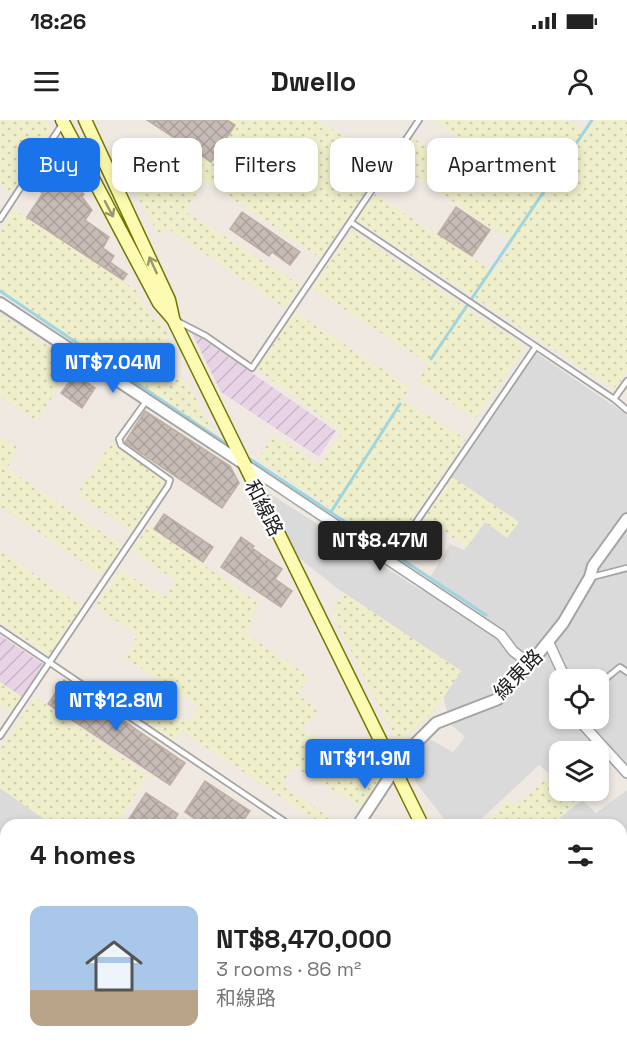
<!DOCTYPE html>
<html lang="en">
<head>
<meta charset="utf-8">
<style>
	body { margin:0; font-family:"Space Grotesk","Noto Sans TC",sans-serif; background:#f2f2f2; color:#222; height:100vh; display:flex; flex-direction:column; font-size:22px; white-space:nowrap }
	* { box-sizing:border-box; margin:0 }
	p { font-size:20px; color:#767676 }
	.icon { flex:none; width:33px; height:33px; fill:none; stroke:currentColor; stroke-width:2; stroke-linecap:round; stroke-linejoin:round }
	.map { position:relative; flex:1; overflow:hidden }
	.sheet { position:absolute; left:0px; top:699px; width:627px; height:236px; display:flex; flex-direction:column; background:#fff; border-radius:18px 18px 0 0; box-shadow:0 3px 9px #0003 }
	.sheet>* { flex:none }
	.banner { position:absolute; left:18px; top:18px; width:591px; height:54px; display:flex; gap:12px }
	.buttons { position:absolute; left:549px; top:549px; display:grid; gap:12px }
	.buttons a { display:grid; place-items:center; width:60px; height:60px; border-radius:12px; background:#fff; box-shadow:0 3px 9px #0003; font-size:30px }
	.price { position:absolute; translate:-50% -51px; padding:0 14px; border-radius:6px; background:#1a73e8; color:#fff; font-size:20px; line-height:39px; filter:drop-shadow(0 2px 3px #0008) }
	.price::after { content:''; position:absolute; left:50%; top:36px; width:18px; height:14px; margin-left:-9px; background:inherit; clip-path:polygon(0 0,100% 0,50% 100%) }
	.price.selected { background:#222; color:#fff }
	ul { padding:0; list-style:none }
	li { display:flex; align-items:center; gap:18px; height:150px; padding:0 30px }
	li span { display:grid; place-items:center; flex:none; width:168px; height:120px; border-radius:12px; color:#555 }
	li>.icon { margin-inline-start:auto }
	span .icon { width:72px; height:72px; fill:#fffc; stroke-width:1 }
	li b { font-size:26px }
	h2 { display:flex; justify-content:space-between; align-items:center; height:72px; padding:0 30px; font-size:26px }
	.pill { padding:0 21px; border-radius:12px; background:#fff; box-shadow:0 3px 9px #0003; font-size:21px; line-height:54px }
	.pill.selected { background:#1a73e8; color:#fff }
	.status { display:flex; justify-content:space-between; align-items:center; height:42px; padding:0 30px; background:#fff; direction:ltr }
	.status svg { height:16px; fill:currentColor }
	header { display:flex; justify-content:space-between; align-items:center; height:78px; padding:0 30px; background:#fff; font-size:27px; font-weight:700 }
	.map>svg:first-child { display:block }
	.residential { fill:#dbdada; fill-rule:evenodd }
	.industrial { fill:url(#industrial-furrows) }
	.education { fill:#fffcda }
	.farmland { fill:url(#farmland-dots) }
	.pitch { fill:#7ae3b3 }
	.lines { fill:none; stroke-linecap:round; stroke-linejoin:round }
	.stream { stroke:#9fd5df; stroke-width:3 }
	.building { fill:url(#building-cross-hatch); stroke:#c1aea3; stroke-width:1.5 }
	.service-casing { stroke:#a4a4a4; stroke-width:8 }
	.minor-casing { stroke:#a4a4a4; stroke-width:12 }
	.tertiary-casing { stroke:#a4a4a4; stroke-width:14 }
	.secondary-casing { stroke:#737700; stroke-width:15 }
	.service { stroke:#fff; stroke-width:4.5 }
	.minor { stroke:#fff; stroke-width:9 }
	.tertiary { stroke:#fff; stroke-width:10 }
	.secondary { stroke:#fdfbb1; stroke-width:12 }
	.oneway { stroke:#98976e }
	.labels { text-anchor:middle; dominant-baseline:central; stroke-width:4.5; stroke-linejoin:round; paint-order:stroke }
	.street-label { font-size:20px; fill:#1d1d1d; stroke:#fff }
</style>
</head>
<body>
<div class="status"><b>18:26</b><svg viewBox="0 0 49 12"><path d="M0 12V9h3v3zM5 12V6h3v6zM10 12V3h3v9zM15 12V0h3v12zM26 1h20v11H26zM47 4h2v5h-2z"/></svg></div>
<header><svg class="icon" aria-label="menu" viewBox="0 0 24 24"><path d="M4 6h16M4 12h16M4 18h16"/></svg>Dwello<svg class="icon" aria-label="person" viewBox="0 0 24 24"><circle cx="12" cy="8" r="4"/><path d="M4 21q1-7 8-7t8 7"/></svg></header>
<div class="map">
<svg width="627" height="934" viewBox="0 0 627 934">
	<defs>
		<pattern id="industrial-furrows" width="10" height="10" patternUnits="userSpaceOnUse" patternTransform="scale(1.5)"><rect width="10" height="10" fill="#e8d3e6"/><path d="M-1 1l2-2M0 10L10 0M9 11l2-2" fill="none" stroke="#c7b5c5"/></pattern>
		<pattern id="farmland-dots" width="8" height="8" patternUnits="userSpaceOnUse" patternTransform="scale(1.5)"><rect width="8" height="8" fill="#efefcb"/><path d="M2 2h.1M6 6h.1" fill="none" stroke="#ccccae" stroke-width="1.8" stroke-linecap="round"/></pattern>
		<pattern id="building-cross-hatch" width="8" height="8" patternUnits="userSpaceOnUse" patternTransform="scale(1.5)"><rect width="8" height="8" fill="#c7bbb5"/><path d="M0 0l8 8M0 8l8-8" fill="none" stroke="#aaa09b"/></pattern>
	</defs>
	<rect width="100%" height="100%" fill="#efe9e2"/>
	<path class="residential" d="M532,230L627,295V647L603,620L591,631L560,632L559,662L539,645L475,705H449L417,664L406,637L426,617L453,632L465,617L450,604L443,575L461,551L338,469L298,437L264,370L422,471L450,424L464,430L485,402H519L449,355ZM560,560H598V598H560Z
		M0,668L44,699L41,705H6V742L0,738Z
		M627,670V754L621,760V705H567L559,698L582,680L596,693Z"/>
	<path class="industrial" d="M191,211L336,311L319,337L221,272Z
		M0,515L43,544L22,577L0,562Z"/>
	<path class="education" d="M303,929H492L489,934H309Z"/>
	<path class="farmland" d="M0,0H47L51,10L11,73L0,65Z
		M149,0H318L385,43L320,138L205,60L185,91L300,165L285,188L167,108L159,115L120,44L163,73L190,27Z
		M433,0H568L586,12L595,0H627V252L617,267L609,266L357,100L375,74L494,152L513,122L394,42L413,18L456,49L471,26Z
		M14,89L136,170L153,200L161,198L170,219L158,223L150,240L189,265L213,313L0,169V111Z
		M352,111L525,227L475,299L418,261L429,244L312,168Z
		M295,192L410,267L402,280L466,319L391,430L258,339L273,315L319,345L342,312L257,249Z
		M0,194L75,244L36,301L0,276Z
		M0,316L18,328L7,348L122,426L102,455L0,386Z
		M112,322L161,356L164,367L132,411L77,374Z
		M449,355L519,402L507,418L485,402L467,427L424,398Z
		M148,406L258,483L246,514L308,556L298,575L318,590L302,609L382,660L365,689L293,646L282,665L340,705H323L182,611L172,624L114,584L127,566L188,603L199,587L124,537L138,515L95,486L120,450L165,477L175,460L132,431Z
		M0,431L82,486L49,535L0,502Z
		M343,472L461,551L433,593L398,623L332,493Z
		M0,562L22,577L11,593L0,585Z
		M35,577L147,655L117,705H41L44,699L0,668V629Z
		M551,655L559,662L560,670L570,671L582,680L559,698L567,705H484L507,680L517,685Z
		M0,826L6,830V928L59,929L56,934H0Z
		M627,891V934H548L546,929L621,928V900Z"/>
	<path class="pitch" d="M329,929H423L437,934H329Z"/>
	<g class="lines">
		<path class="stream" d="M0,171L231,327
			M431,239L592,0
			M244,335L486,495
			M331,392L400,284"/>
	</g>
	<path class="building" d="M147,0H227L235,5L211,42Z
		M62,50L78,62L75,67L84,74L82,77L92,90L85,100L109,117L103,128L114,136L110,142L127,154L123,160L27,97L43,73L28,64L33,56L36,53L51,64Z
		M456,87L490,110L472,136L438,114Z
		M242,92L300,132L290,145L272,132L269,136L230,109Z
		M75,254L95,268L82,288L61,273Z
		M145,291L230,346L239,363L222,388L125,322Z
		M164,394L213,427L203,442L154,409Z
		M241,417L254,426L252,428L282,449L275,459L292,471L281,487L221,447Z
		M64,560L185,643L170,665L48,584Z
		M205,661L250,691L240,705H204L185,692Z
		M146,673L178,694L171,705H125Z"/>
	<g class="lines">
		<g class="service-casing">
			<path id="service" d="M0,99L63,3
				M352,103L614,279L627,261
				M177,201L206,216L252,248L419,0
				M614,279L627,290
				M389,442L535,228
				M592,457L627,448
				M0,509L290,705
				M598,565L620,547L627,552
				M0,616L168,366L170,360L121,325L119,319L147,280"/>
		</g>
		<g class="minor-casing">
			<path id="minor" d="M246,345L501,515L513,531L530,544
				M548,521L566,560
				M577,598L627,653
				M621,773L627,768
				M494,934L497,928"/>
		</g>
		<g class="tertiary-casing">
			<path id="tertiary" d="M0,183L241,342
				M358,705L404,635L436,603L498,579L530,544L563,503L590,457L593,446L627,399
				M191,934L195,928"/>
		</g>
		<g class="secondary-casing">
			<path id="secondary" d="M62,0L159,183L173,199L422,705
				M85,0L169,180L173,198
				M534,928L537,934"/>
		</g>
		<use href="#service" class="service"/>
		<use href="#minor" class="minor"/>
		<use href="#tertiary" class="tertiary"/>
		<use href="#secondary" class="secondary"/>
	</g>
	<defs><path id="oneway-shaft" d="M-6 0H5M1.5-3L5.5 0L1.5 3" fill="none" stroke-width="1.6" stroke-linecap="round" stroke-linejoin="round" transform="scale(1.5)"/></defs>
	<g class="oneway">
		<use href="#oneway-shaft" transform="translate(109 89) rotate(62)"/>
		<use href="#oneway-shaft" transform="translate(153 145) rotate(-115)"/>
	</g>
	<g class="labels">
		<g class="street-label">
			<text transform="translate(264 388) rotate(63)">和線路</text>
			<text transform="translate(518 554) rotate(-46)">線東路</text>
		</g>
	</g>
</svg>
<div class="buttons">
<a><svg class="icon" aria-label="locate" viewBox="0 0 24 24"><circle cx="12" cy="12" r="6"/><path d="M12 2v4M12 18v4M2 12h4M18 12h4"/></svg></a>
<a><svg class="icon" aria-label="layers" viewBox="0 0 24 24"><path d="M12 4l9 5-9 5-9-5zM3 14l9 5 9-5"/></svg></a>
</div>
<b class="price" style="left:113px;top:274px">NT$7.04M</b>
<b class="price selected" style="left:380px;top:452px">NT$8.47M</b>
<b class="price" style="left:116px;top:612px">NT$12.8M</b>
<b class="price" style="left:365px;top:670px">NT$11.9M</b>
<div class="banner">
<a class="pill selected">Buy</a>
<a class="pill">Rent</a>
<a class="pill">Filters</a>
<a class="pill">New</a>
<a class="pill">Apartment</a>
</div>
<section class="sheet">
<h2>4 homes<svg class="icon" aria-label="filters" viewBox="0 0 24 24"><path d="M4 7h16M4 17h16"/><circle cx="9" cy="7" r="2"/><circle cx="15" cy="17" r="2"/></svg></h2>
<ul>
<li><span style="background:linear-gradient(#a9c7e8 70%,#b9a48a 0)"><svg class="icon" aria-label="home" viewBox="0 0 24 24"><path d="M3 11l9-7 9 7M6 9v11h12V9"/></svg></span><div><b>NT$8,470,000</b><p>3 rooms · 86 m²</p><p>和線路</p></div></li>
</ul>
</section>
</div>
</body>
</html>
